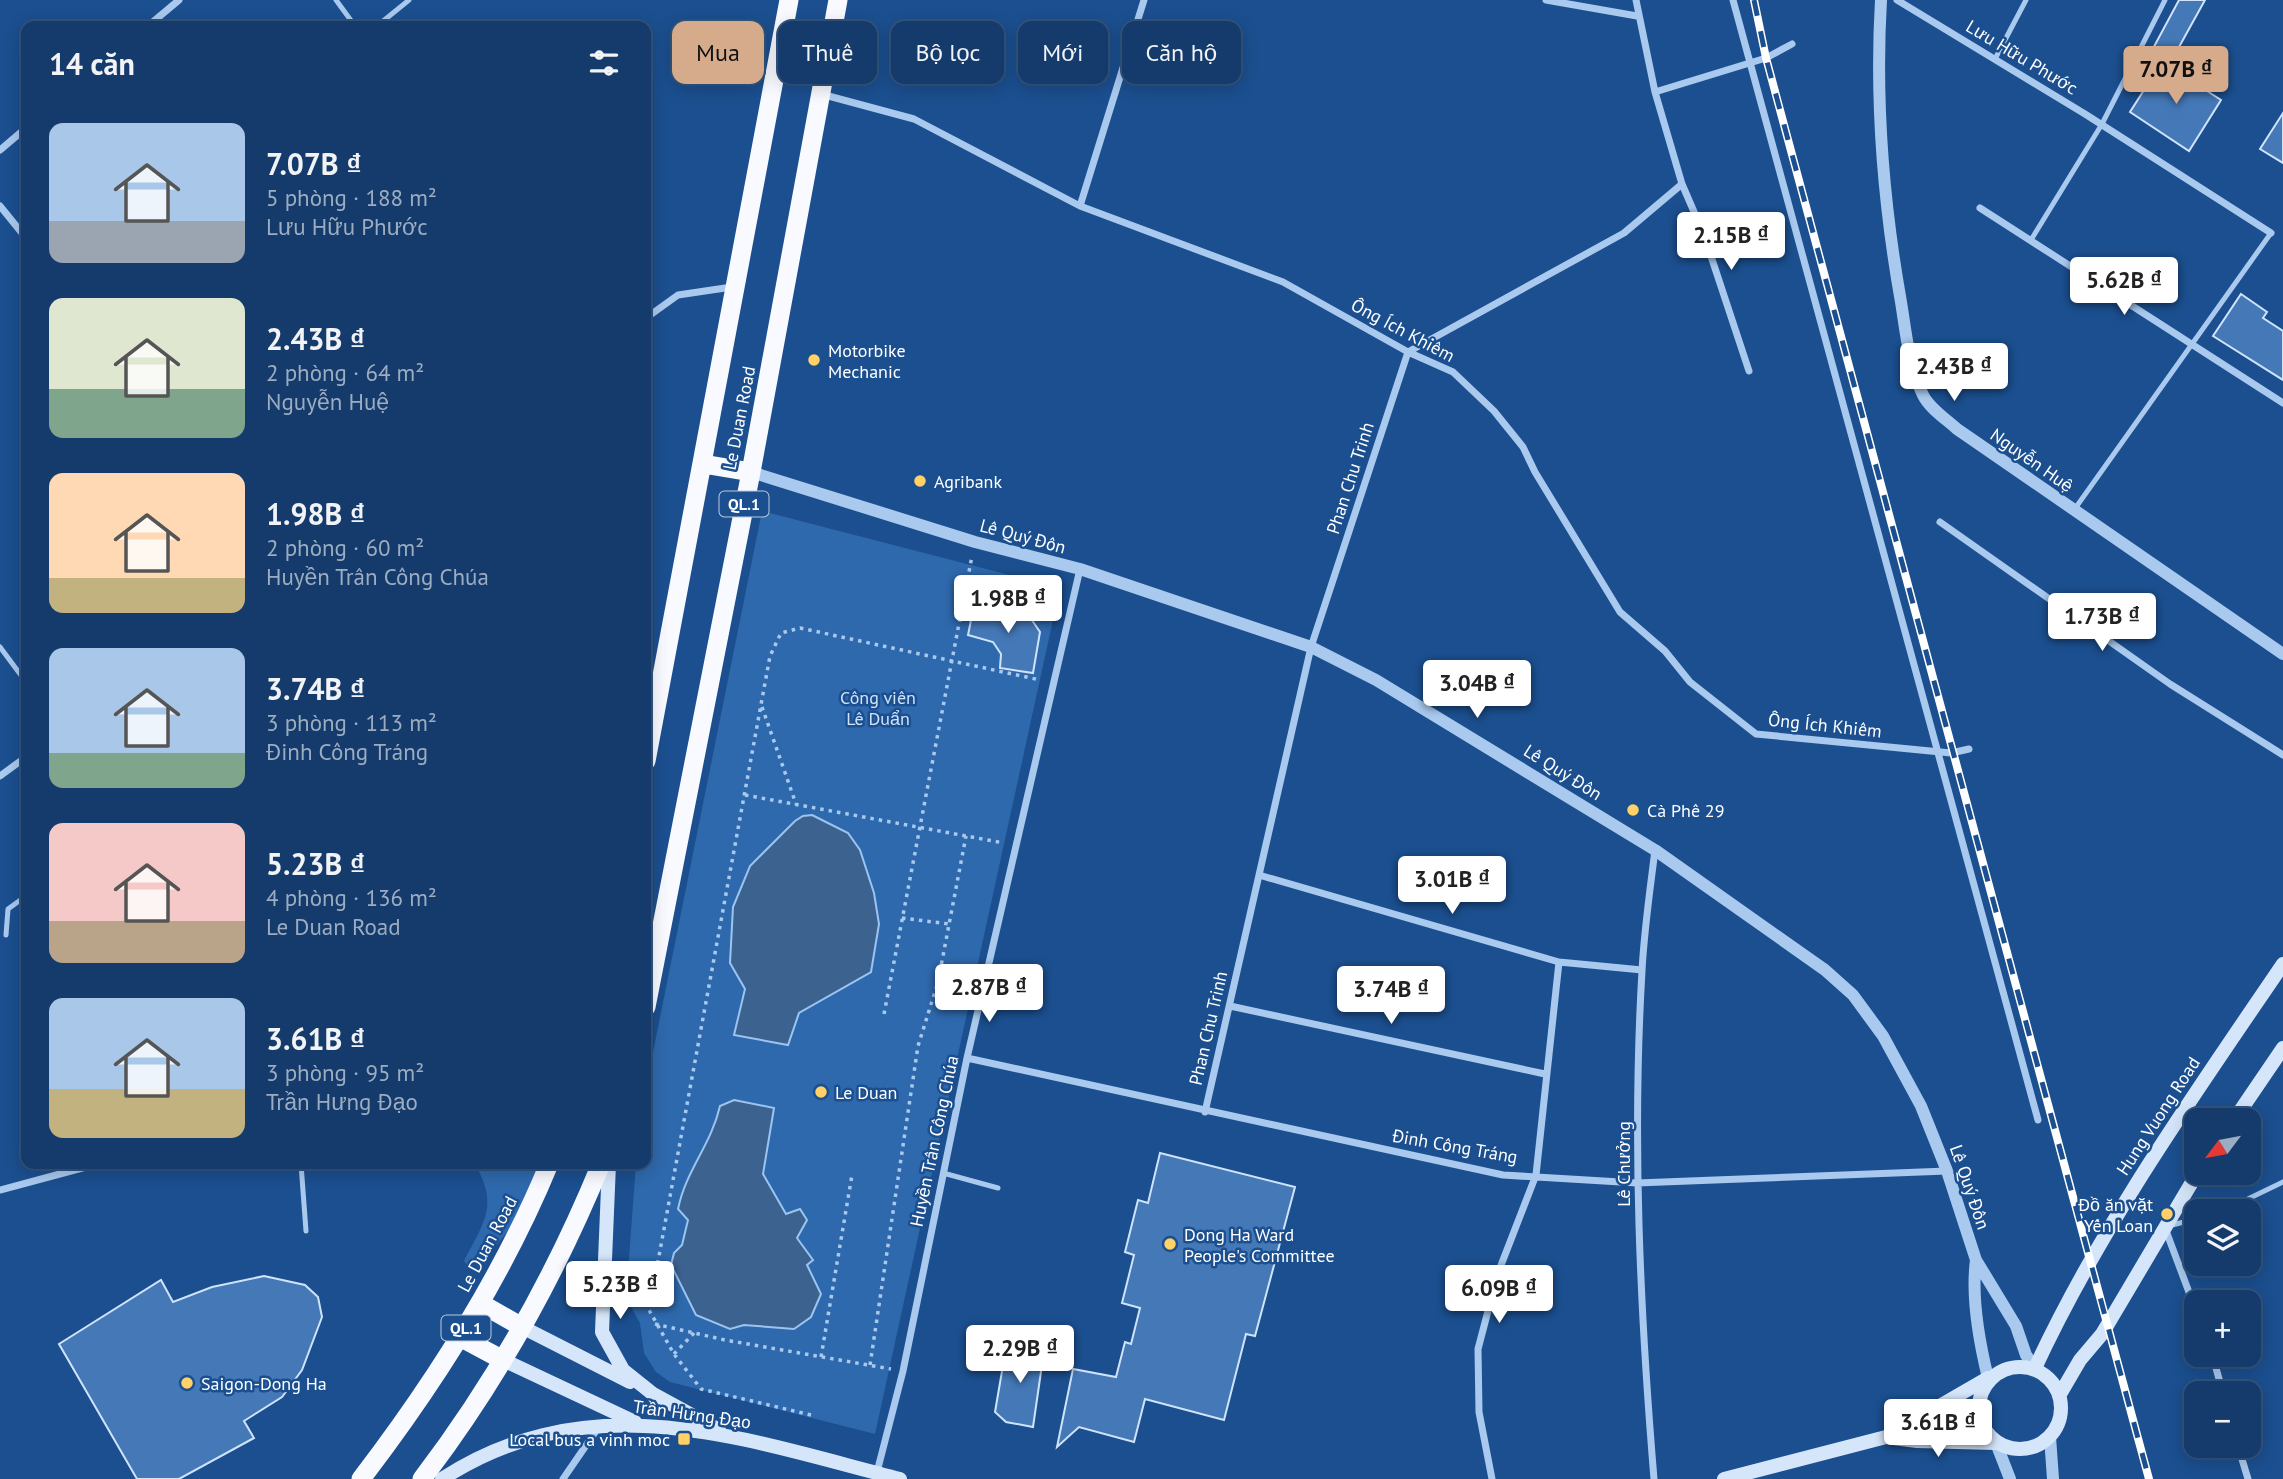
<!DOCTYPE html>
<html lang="vi">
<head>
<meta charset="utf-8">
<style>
	body { margin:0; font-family:"PT Sans",sans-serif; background:#214673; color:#f1f3f6; height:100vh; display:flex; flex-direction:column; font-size:26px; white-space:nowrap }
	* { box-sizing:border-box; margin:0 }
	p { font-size:23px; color:#9dadc1 }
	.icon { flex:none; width:38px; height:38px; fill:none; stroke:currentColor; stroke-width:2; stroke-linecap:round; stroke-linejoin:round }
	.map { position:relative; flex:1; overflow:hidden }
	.side { position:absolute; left:21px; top:21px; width:630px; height:1148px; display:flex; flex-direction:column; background:#143b6b; border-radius:14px; box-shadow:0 4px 18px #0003,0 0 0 2px #33557e }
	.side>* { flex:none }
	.guide { position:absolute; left:672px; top:21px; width:665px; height:63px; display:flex; gap:14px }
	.needle { width:46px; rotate:238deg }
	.buttons { position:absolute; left:2184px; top:1108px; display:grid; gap:14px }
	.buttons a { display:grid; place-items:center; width:77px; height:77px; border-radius:14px; background:#143b6b; box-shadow:0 4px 18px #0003,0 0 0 2px #33557e; font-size:35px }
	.price { position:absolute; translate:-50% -60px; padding:0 16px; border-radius:7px; background:#fff; color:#222; font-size:23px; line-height:46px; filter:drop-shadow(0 2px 4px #0008) }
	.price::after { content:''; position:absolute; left:50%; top:42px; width:21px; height:16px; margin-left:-10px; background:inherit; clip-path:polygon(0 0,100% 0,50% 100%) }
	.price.current { background:#d6ab8b; color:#111 }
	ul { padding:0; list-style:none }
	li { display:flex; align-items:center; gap:21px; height:175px; padding:0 28px }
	li span { display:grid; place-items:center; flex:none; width:196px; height:140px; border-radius:14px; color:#555 }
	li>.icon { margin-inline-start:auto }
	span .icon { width:84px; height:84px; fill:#fffc; stroke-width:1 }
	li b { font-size:30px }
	h2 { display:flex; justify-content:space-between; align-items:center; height:84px; padding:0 28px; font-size:30px }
	.pill { padding:0 24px; border-radius:14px; background:#143b6b; box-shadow:0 4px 18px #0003,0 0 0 2px #33557e; font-size:24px; line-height:63px }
	.pill.current { background:#d6ab8b; color:#111 }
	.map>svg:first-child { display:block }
	.green { fill:#2e69ad }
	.water { fill:#3c6290; stroke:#9cc4f0; stroke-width:2 }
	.building { fill:#4478b7; stroke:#cfe3fa; stroke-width:2 }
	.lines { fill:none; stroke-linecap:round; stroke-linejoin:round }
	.path { stroke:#a9c9ee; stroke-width:3.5; stroke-dasharray:3.5 5; stroke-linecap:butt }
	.service { stroke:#a9c9ee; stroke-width:5 }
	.minor { stroke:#a9c9ee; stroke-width:7 }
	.tertiary { stroke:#a9c9ee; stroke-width:12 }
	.secondary { stroke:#d6e6fa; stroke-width:14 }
	.trunk { stroke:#f8faff; stroke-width:19 }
	.rail-casing { stroke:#fff; stroke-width:8 }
	.rail { stroke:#1b4f8f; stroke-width:5; stroke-dasharray:16; stroke-linecap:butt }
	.poi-dot { fill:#ffd166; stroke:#1b4f8f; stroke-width:2.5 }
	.labels { text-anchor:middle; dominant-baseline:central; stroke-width:5; stroke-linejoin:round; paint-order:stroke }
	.shield { fill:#1b4f8f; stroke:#bbcadd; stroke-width:2 }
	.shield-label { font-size:16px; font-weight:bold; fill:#fff }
	.street-label { font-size:18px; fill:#fff; stroke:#1b4f8f }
	.poi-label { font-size:18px; fill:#fff; stroke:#1b4f8f; text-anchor:start }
	.park-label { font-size:18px; fill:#cfe3fa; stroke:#1b4f8f }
</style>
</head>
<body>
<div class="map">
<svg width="2283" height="1479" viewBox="0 0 2283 1479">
	<rect width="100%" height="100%" fill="#1b4f8f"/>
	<path class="green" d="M762,511L1060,588L875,1434L670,1382L656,1372L644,1353L640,1323L626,1298L636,1164H646V1087Z
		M475,1164H547C525,1203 508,1244 469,1268L464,1261C484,1222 499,1206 475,1164Z"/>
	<path class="water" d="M812,815L848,833L860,850L874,893L879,924L871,972L799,1013L788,1045L734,1035L745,989L730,963L733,907L750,866L795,821L803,816Z
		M734,1100L774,1108L763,1174L786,1214L800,1209L807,1220L797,1238L813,1260L807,1265L821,1294L811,1317L794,1329L744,1325L730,1329L696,1315L671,1265L674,1253L682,1245L688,1220L678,1209C686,1170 711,1145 720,1106Z"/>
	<path class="building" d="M2179,0H2205L2169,65L2150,54Z
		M2162,62L2221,100L2189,151L2130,112Z
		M2283,113V163L2260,149Z
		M2241,294L2267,312L2263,318L2283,331V380L2213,336Z
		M974,605L1025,610L1040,632L1033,673L1000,668L1001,654L993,642L968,635Z
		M1160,1153L1295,1187L1255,1336L1246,1334L1224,1420L1145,1399L1134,1442L1079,1427L1057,1447L1073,1369L1116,1377L1125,1342L1131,1344L1140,1308L1122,1303L1134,1255L1125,1252L1138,1200L1148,1203Z
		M264,1276L305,1285L318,1297L322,1317L302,1370L282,1397L244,1421L254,1438L179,1479H137L59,1344L161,1280L173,1302L212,1287Z
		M1007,1342L1044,1351L1033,1427L1006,1422L995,1412Z"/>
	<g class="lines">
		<path class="path" d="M762,707L796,804
			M745,795L1004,843
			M902,918L949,924
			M884,1014L972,556
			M655,1324L725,1340L891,1369
			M674,1354L694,1333
			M821,1357L852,1175
			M870,1365L918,1046L938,982L966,836
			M811,1415L701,1389L674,1354L649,1310L770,656L781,633L800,628L1040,680"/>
		<path class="service" d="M336,0L355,26
			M377,26L409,0
			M1995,59L2026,0
			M2031,240L2102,124L2165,0
			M2074,510L2271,233
			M0,647L26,682
			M6,935L8,909L26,896
			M301,1164L306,1231
			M943,1173L998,1188
			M2223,1211L2283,1182
			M2168,1226L2196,1219"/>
		<path class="minor" d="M1546,0L1637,16
			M1733,0L2038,1120
			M1897,0L2085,114L2271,233
			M148,26L179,0
			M1655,92L1766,58L1792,44
			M821,94L914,119L1080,206L1283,282L1408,352L1453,372L1494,411L1523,447L1535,472L1620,612L1665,651L1690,682L1756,734L1951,753L1969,749
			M0,150L26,128
			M1682,184L1704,235L1749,371
			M0,206L26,238
			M1080,206L1144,0
			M1980,208L2283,403
			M646,318L678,295L732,287
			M1940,522L2170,684L2283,755
			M0,776L26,757
			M1259,875L1559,962L1642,970
			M1230,1006L1545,1074
			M967,1058L1503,1175L1637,1183L1947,1171
			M1205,1112L1311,647L1408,352L1624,233L1682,184L1655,92L1636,0
			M0,1190L97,1164
			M2165,1228L2196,1311
			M2212,1354L2223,1393
			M2238,1446L2248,1479
			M877,1472L903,1371L967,1058L1080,569
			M563,1479L598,1428
			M1492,1479L1479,1412L1478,1349L1498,1273L1536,1175L1559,962
			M1654,1479C1640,1310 1632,1140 1642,971C1644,931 1650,890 1655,850"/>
		<path class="tertiary" d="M1881,0C1875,102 1883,201 1901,302C1906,333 1909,367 1923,395C1929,408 1946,419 1957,429L2283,654
			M751,472L975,542L1080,569L1311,647L1376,680L1655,850L1825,970L1853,995L1883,1036L1921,1106L1947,1171L1976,1260L2016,1326L2026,1355L2035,1368
			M1976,1260C1971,1297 1979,1341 1988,1378
			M2050,1437L2053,1479
			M1996,1443L2010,1479"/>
		<path class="secondary" d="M2234,1120L2283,1048
			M609,1164L602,1332L623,1370L653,1394L719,1430
			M522,1327L630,1382
			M503,1360L635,1422
			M1979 1408a41 41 0 1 1 82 0a41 41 0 1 1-82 0Z
			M2035,1368C2102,1224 2194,1095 2283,964
			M2059,1396L2080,1360L2102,1334L2198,1172
			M1886,1437L1917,1441L1996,1443
			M442,1479C592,1382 743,1439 900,1479
			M1724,1479L1886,1437L1988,1378"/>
		<path class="trunk" d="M703,464L751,472
			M646,761L789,0
			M646,1007L751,472L838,0
			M480,1303L522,1327
			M460,1337L503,1360
			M361,1479C436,1381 502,1278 549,1164
			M422,1479C496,1382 555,1276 601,1164"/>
		<g class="rail-casing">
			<path id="rail" d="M1754,0L1766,58L2149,1479"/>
		</g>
		<use href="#rail" class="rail"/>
	</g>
	<g class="poi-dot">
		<circle cx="814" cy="360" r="7"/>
		<circle cx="920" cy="481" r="7"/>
		<circle cx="1633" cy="810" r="7"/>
		<circle cx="821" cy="1092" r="7"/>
		<circle cx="2167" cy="1214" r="7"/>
		<circle cx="1170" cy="1244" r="7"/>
		<circle cx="187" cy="1383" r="7"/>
		<rect x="677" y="1432" width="14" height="14" rx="3.5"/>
	</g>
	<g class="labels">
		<g class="shield">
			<rect x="719.5" y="491.5" width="49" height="25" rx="5"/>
			<rect x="441.5" y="1315.5" width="49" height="25" rx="5"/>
		</g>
		<g class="shield-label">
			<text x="744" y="504">QL.1</text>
			<text x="466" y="1328">QL.1</text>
		</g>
		<g class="street-label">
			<text transform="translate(2022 57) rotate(31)">Lưu Hữu Phước</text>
			<text transform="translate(1403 330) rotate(28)">Ông Ích Khiêm</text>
			<text transform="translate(739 418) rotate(-79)">Le Duan Road</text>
			<text transform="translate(2032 460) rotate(35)">Nguyễn Huệ</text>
			<text transform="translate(1350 478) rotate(-72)">Phan Chu Trinh</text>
			<text transform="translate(1023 536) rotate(15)">Lê Quý Đôn</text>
			<text transform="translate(1825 725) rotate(6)">Ông Ích Khiêm</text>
			<text transform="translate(1563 772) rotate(32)">Lê Quý Đôn</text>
			<text transform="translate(1208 1028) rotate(-77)">Phan Chu Trinh</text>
			<text transform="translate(2158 1116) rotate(-57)">Hung Vuong Road</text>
			<text transform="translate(934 1141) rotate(-78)">Huyền Trân Công Chúa</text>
			<text transform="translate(1455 1146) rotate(10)">Đinh Công Tráng</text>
			<text transform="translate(1623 1164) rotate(-90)">Lê Chưởng</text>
			<text transform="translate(1970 1187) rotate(71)">Lê Quý Đôn</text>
			<text transform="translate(487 1244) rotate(-62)">Le Duan Road</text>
			<text transform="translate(692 1414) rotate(8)">Trần Hưng Đạo</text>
		</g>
		<g class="poi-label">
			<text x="828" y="350">Motorbike<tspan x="828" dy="21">Mechanic</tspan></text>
			<text x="934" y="481">Agribank</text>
			<text x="1647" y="810">Cà Phê 29</text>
			<text x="835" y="1092">Le Duan</text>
			<text x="2153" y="1204" text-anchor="end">Đồ ăn vặt<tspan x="2153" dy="21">Yến Loan</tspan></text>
			<text x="1184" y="1234">Dong Ha Ward<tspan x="1184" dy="21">People's Committee</tspan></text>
			<text x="201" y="1383">Saigon-Dong Ha</text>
			<text x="670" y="1439" text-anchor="end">Local bus a vinh moc</text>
		</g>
		<g class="park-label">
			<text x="878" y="697">Công viên<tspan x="878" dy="21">Lê Duẩn</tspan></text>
		</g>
	</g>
</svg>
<div class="buttons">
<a><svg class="needle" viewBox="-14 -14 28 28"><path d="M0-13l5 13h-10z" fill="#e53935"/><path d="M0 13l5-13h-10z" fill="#9dadc1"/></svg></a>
<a><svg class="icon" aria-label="layers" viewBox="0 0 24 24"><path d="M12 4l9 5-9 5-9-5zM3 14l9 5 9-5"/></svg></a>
<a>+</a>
<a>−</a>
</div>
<b class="price current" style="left:2176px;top:106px">7.07B ₫</b>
<b class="price" style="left:1731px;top:272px">2.15B ₫</b>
<b class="price" style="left:2124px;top:317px">5.62B ₫</b>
<b class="price" style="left:1954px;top:403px">2.43B ₫</b>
<b class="price" style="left:1008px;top:635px">1.98B ₫</b>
<b class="price" style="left:2102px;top:653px">1.73B ₫</b>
<b class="price" style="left:1477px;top:720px">3.04B ₫</b>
<b class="price" style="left:1452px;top:916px">3.01B ₫</b>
<b class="price" style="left:989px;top:1024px">2.87B ₫</b>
<b class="price" style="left:1391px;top:1026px">3.74B ₫</b>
<b class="price" style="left:620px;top:1321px">5.23B ₫</b>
<b class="price" style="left:1499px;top:1325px">6.09B ₫</b>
<b class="price" style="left:1020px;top:1385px">2.29B ₫</b>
<b class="price" style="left:1938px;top:1459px">3.61B ₫</b>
<div class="guide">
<a class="pill current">Mua</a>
<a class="pill">Thuê</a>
<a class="pill">Bộ lọc</a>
<a class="pill">Mới</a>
<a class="pill">Căn hộ</a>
</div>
<section class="side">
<h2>14 căn<svg class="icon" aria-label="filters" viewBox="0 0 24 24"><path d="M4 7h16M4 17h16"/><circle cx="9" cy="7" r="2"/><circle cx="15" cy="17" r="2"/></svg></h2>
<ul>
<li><span style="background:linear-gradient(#a9c7e8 70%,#9aa5b1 0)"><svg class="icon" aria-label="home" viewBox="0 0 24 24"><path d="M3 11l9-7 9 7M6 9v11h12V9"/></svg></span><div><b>7.07B ₫</b><p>5 phòng · 188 m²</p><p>Lưu Hữu Phước</p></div></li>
<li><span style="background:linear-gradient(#dfe7d0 65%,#7fa58c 0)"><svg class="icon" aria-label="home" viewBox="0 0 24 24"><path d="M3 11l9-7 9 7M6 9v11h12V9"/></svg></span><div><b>2.43B ₫</b><p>2 phòng · 64 m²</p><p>Nguyễn Huệ</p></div></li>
<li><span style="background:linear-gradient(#ffd9b3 75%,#c2b280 0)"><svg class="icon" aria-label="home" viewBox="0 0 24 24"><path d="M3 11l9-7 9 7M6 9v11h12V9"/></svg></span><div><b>1.98B ₫</b><p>2 phòng · 60 m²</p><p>Huyền Trân Công Chúa</p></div></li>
<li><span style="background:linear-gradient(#a9c7e8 75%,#7fa58c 0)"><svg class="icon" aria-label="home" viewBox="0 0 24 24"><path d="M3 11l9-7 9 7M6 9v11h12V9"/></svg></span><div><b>3.74B ₫</b><p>3 phòng · 113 m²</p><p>Đinh Công Tráng</p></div></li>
<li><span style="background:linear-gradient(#f6c9c9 70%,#b9a48a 0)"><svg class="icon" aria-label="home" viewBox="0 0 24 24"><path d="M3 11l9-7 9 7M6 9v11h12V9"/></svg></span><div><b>5.23B ₫</b><p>4 phòng · 136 m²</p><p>Le Duan Road</p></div></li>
<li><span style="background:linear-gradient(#a9c7e8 65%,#c2b280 0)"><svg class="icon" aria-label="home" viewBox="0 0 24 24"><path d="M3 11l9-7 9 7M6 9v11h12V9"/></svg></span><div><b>3.61B ₫</b><p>3 phòng · 95 m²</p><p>Trần Hưng Đạo</p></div></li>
</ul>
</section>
</div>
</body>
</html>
